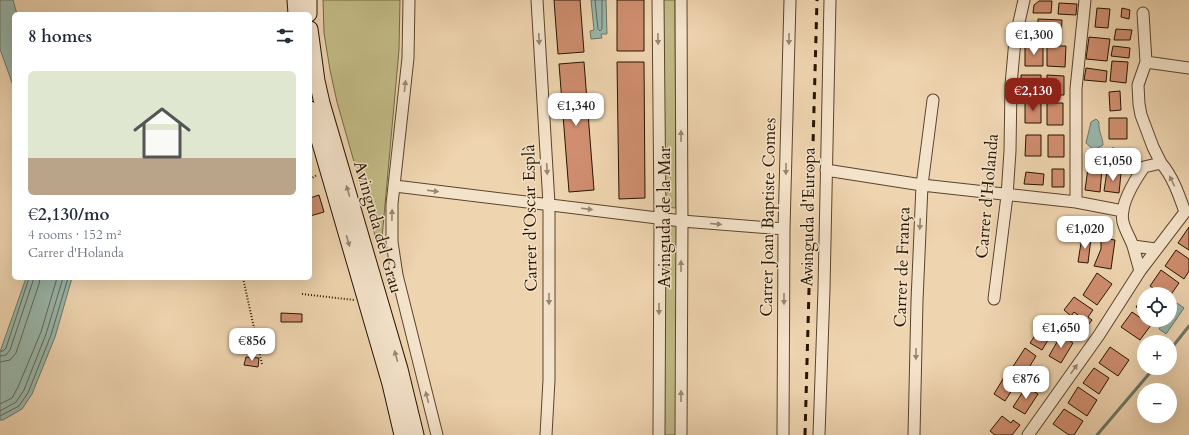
<!DOCTYPE html>
<html lang="en">
<head>
<meta charset="utf-8">
<style>
	body { margin:0; font-family:Cardo,serif; background:#f2f2f3; color:#1f2937; height:100vh; display:flex; flex-direction:column; font-size:15px; white-space:nowrap }
	* { box-sizing:border-box; margin:0 }
	p { font-size:13px; color:#747a83 }
	.icon { flex:none; width:22px; height:22px; fill:none; stroke:currentColor; stroke-width:2; stroke-linecap:round; stroke-linejoin:round }
	.map { position:relative; flex:1; overflow:hidden }
	.sheet { position:absolute; left:12px; top:12px; width:300px; height:268px; display:flex; flex-direction:column; background:#fff; border-radius:6px; box-shadow:0 4px 16px #0002 }
	.sheet>* { flex:none }
	.tools { position:absolute; left:1137px; top:287px; display:grid; gap:8px }
	.tools a { display:grid; place-items:center; width:40px; height:40px; border-radius:50%; background:#fff; box-shadow:0 4px 16px #0002; font-size:20px }
	.price { position:absolute; translate:-50% -34px; padding:0 9px; border-radius:8px; background:#fff; color:#222; font-size:13px; line-height:26px; filter:drop-shadow(0 1px 2px #0008) }
	.price::after { content:''; position:absolute; left:50%; top:24px; width:12px; height:9px; margin-left:-6px; background:inherit; clip-path:polygon(0 0,100% 0,50% 100%) }
	.price.active { background:#8f2418; color:#fff }
	ul { padding:0; list-style:none }
	li { display:grid; align-content:center; gap:8px; height:212px; padding:0 16px }
	li span { display:grid; place-items:center; height:124px; border-radius:6px; color:#555 }
	li>.icon { margin-inline-start:auto }
	span .icon { width:72px; height:72px; fill:#fffc; stroke-width:1 }
	li b { font-size:17px }
	h2 { display:flex; justify-content:space-between; align-items:center; height:48px; padding:0 16px; font-size:17px }
	.map>svg:first-child { display:block }
	.green { fill:#c1ba85; stroke:#746843 }
	.water { fill:#99b8ad; stroke:#6b7768 }
	.lines { fill:none; stroke-linecap:round; stroke-linejoin:round }
	.shore { stroke:#606657; stroke-width:1 }
	.stream { stroke:#6b7768; stroke-width:3 }
	.building { fill:#cf8e6f; stroke:#271501 }
	.minor-casing { stroke:#59452c; stroke-width:13 }
	.secondary-casing { stroke:#271501; stroke-width:17 }
	.path { stroke:#271501; stroke-width:2; stroke-dasharray:1 2; stroke-linecap:butt }
	.minor { stroke:#f4e3cb; stroke-width:11 }
	.secondary { stroke:#f4e3cb; stroke-width:15 }
	.rail { stroke:#271501; stroke-width:3; stroke-dasharray:7 7; stroke-linecap:butt }
	.oneway { fill:#988670 }
	.labels { text-anchor:middle; dominant-baseline:central; stroke-width:3; stroke-linejoin:round; paint-order:stroke }
	.street-label { font-size:17px; fill:#271501; stroke:#f4e3cb }
</style>
</head>
<body>
<div class="map">
<svg width="1189" height="435" viewBox="0 0 1189 435">
	<rect width="100%" height="100%" fill="#eed4af"/>
	<filter id="stains"><feTurbulence type="fractalNoise" baseFrequency=".005" numOctaves="4"/><feColorMatrix values="0 0 0 0 .2 0 0 0 0 .09 0 0 0 0 .02 0 0 0 .5 -.17"/></filter>
	<radialGradient id="worn" r=".72"><stop offset=".6" stop-color="#630" stop-opacity="0"/><stop offset="1" stop-color="#630" stop-opacity=".3"/></radialGradient>
	<path class="green" d="M323,0H400L399,50L382,238L376,239L337,102L330,70L324,33Z
		M663,0H675L676,208L664,207Z
		M664,225L677,226V435H663Z"/>
	<path class="water" d="M0,0H13L17,14H14V88L0,49Z
		M591,0H606L607,34H601L602,38L591,39L590,31L594,30Z
		M1096,119L1099,122C1098,131 1103,137 1103,145L1094,150L1086,143L1091,122Z
		M26,278H72L55,337L32,394L22,409L3,420H0V352Z
		M1177,303L1184,308L1166,334L1159,329L1165,320H1170V313Z"/>
	<g class="lines">
		<path class="shore" d="M595,0L598,29L600,31L602,29V0
			M0,351H3L6,348L29,278
			M0,356L6,355L10,350L34,278
			M0,362L10,360L16,353L39,284L40,278
			M0,404L12,398L18,387L41,332L57,278
			M0,411L16,402L24,390L46,334L63,278
			M0,416L19,406L28,393L51,335L68,278"/>
		<path class="stream" d="M1170,350L1189,326
			M1097,435L1154,368"/>
	</g>
	<path class="building" d="M554,0H580L584,52L558,54Z
		M617,0H644V51H617Z
		M1039,1H1052L1051,13H1033L1034,5Z
		M1059,3L1077,4L1076,15L1058,14Z
		M1097,8L1110,9L1108,28L1095,27Z
		M1122,8L1130,10L1129,19L1121,17Z
		M1038,19L1062,20L1061,39L1027,37L1028,24H1038Z
		M1116,29L1132,30L1130,40H1114Z
		M1089,37L1110,39L1107,61L1086,59Z
		M1025,46H1043V66H1025Z
		M1047,46H1066L1065,67L1047,66Z
		M1113,46L1130,48L1129,58L1111,56Z
		M1112,61L1128,62L1126,83L1110,81Z
		M584,62L594,190L569,192L559,64Z
		M617,62H644L645,198L619,199Z
		M1086,68L1107,71L1106,82L1084,80Z
		M1021,75H1041V94H1021Z
		M1047,75L1064,76V95H1047Z
		M1120,91L1121,110L1110,111L1109,92Z
		M1025,102H1041V123H1025Z
		M1047,103H1063V125H1047Z
		M1109,118H1127V139H1109Z
		M1026,135H1041V156H1025Z
		M1048,135H1064V157H1048Z
		M1112,148L1131,151L1128,170L1108,166Z
		M1088,168L1102,169L1100,192L1085,190Z
		M1052,169H1064V187H1052Z
		M1107,171L1121,173L1119,193L1104,191Z
		M1026,172L1044,174L1043,185L1024,184Z
		M319,195L324,212L310,216V198Z
		M1189,227V250L1178,243Z
		M1082,237L1091,238L1088,263L1078,262Z
		M1101,238L1115,240L1111,269L1094,266L1101,249Z
		M1176,250L1189,259V271L1184,279L1165,266Z
		M1161,270L1179,283L1170,296V294H1162L1150,286Z
		M1097,273L1112,284L1097,305L1083,295Z
		M1144,295V312L1136,307Z
		M1074,297L1093,310L1088,317L1092,320L1085,329L1073,321L1078,315L1074,312L1071,316L1064,310Z
		M1132,312L1151,325L1140,340L1121,327Z
		M281,313L302,314V322H281Z
		M1043,323L1054,330L1042,350L1030,343Z
		M1061,335L1073,343L1061,363L1049,356Z
		M1110,347L1129,360L1118,376L1099,363Z
		M1025,348L1036,356L1024,376L1012,368Z
		M246,357L259,358L258,367L244,365Z
		M1094,368L1109,378L1099,394L1083,383Z
		M1006,374L1018,381L1005,401L994,394Z
		M1026,387L1038,394L1025,414L1013,407Z
		M1078,387L1097,400L1087,416L1068,403Z
		M1064,409L1083,421L1074,435H1069L1053,424Z
		M1002,416L1011,423L1013,420L1020,425L1012,435H995L990,431Z"/>
	<g class="lines">
		<g class="minor-casing">
			<path id="minor" d="M409,0L408,58L392,204V242L397,275L437,435
				M537,0L549,204V380L546,435
				M658,0L660,218L659,435
				M1143,13L1146,62L1138,85L1139,104L1141,115L1153,147L1161,163
				M1146,62L1189,68
				M826,170L922,185L1076,202L1123,211
				M395,186L682,221L784,229
				M1076,202V89L1085,0
				M1133,246L1140,271
				M994,299L1007,196L1010,151L1011,85L1015,40L1024,0
				M681,435L682,221L681,0
				M783,435L784,229L790,0
				M819,435L824,289L830,0
				M914,435L917,301L922,185L933,100
				M1028,435L1099,335L1140,271L1185,212C1179,195 1173,177 1161,163L1144,167C1135,180 1119,205 1123,222C1125,230 1130,238 1133,246L1156,249"/>
		</g>
		<g class="secondary-casing">
			<path id="secondary" d="M295,0L296,14
				M309,0V14
				M310,29L317,81L322,103L400,369L416,435
				M310,109L390,384L402,435"/>
		</g>
		<path class="path" d="M310,179L317,175
			M243,278L262,364
			M302,294L354,300"/>
		<use href="#minor" class="minor"/>
		<use href="#secondary" class="secondary"/>
		<path class="rail" d="M805,435L817,0"/>
	</g>
	<defs><path id="oneway-solid" d="M-6-.8H1V-3.2L6.5 0L1 3.2V.8H-6Z"/></defs>
	<g class="oneway">
		<use href="#oneway-solid" transform="translate(539 39) rotate(87)"/>
		<use href="#oneway-solid" transform="translate(658 39) rotate(89)"/>
		<use href="#oneway-solid" transform="translate(789 39) rotate(91)"/>
		<use href="#oneway-solid" transform="translate(405 86) rotate(-84)"/>
		<use href="#oneway-solid" transform="translate(681 136) rotate(-90)"/>
		<use href="#oneway-solid" transform="translate(547 169) rotate(87)"/>
		<use href="#oneway-solid" transform="translate(786 169) rotate(91)"/>
		<use href="#oneway-solid" transform="translate(1172 181) rotate(-116)"/>
		<use href="#oneway-solid" transform="translate(348 191) rotate(-106)"/>
		<use href="#oneway-solid" transform="translate(433 191) rotate(7)"/>
		<use href="#oneway-solid" transform="translate(587 209) rotate(7)"/>
		<use href="#oneway-solid" transform="translate(392 215) rotate(-89)"/>
		<use href="#oneway-solid" transform="translate(716 224) rotate(5)"/>
		<use href="#oneway-solid" transform="translate(920 224) rotate(93)"/>
		<use href="#oneway-solid" transform="translate(348 241) rotate(74)"/>
		<use href="#oneway-solid" transform="translate(681 266) rotate(-90)"/>
		<use href="#oneway-solid" transform="translate(549 299) rotate(90)"/>
		<use href="#oneway-solid" transform="translate(784 299) rotate(90)"/>
		<use href="#oneway-solid" transform="translate(659 309) rotate(90)"/>
		<use href="#oneway-solid" transform="translate(916 354) rotate(91)"/>
		<use href="#oneway-solid" transform="translate(396 356) rotate(-106)"/>
		<use href="#oneway-solid" transform="translate(1074 369) rotate(-55)"/>
		<use href="#oneway-solid" transform="translate(681 396) rotate(-90)"/>
		<use href="#oneway-solid" transform="translate(427 397) rotate(-104)"/>
	</g>
	<g class="labels">
		<g class="street-label">
			<text transform="translate(987 196) rotate(-85)">Carrer d'Holanda</text>
			<text transform="translate(664 217) rotate(-90)">Avinguda de la Mar</text>
			<text transform="translate(768 217) rotate(-89)">Carrer Joan Baptiste Comes</text>
			<text transform="translate(808 217) rotate(-89)">Avinguda d'Europa</text>
			<text transform="translate(530 218) rotate(-91)">Carrer d'Oscar Esplà</text>
			<text transform="translate(378 227) rotate(74)">Avinguda del Grau</text>
			<text transform="translate(902 267) rotate(-88)">Carrer de França</text>
		</g>
	</g>
	<rect width="100%" height="100%" filter="url(#stains)"/>
	<rect width="100%" height="100%" fill="url(#worn)"/>
</svg>
<div class="tools">
<a><svg class="icon" aria-label="locate" viewBox="0 0 24 24"><circle cx="12" cy="12" r="6"/><path d="M12 2v4M12 18v4M2 12h4M18 12h4"/></svg></a>
<a>+</a>
<a>−</a>
</div>
<b class="price" style="left:1034px;top:56px">€1,300</b>
<b class="price active" style="left:1033px;top:112px">€2,130</b>
<b class="price" style="left:576px;top:127px">€1,340</b>
<b class="price" style="left:1113px;top:182px">€1,050</b>
<b class="price" style="left:1085px;top:250px">€1,020</b>
<b class="price" style="left:1061px;top:349px">€1,650</b>
<b class="price" style="left:252px;top:362px">€856</b>
<b class="price" style="left:1026px;top:400px">€876</b>
<section class="sheet">
<h2>8 homes<svg class="icon" aria-label="filters" viewBox="0 0 24 24"><path d="M4 7h16M4 17h16"/><circle cx="9" cy="7" r="2"/><circle cx="15" cy="17" r="2"/></svg></h2>
<ul>
<li><span style="background:linear-gradient(#dfe7d0 70%,#b9a48a 0)"><svg class="icon" aria-label="home" viewBox="0 0 24 24"><path d="M3 11l9-7 9 7M6 9v11h12V9"/></svg></span><div><b>€2,130/mo</b><p>4 rooms · 152 m²</p><p>Carrer d'Holanda</p></div></li>
</ul>
</section>
</div>
</body>
</html>
